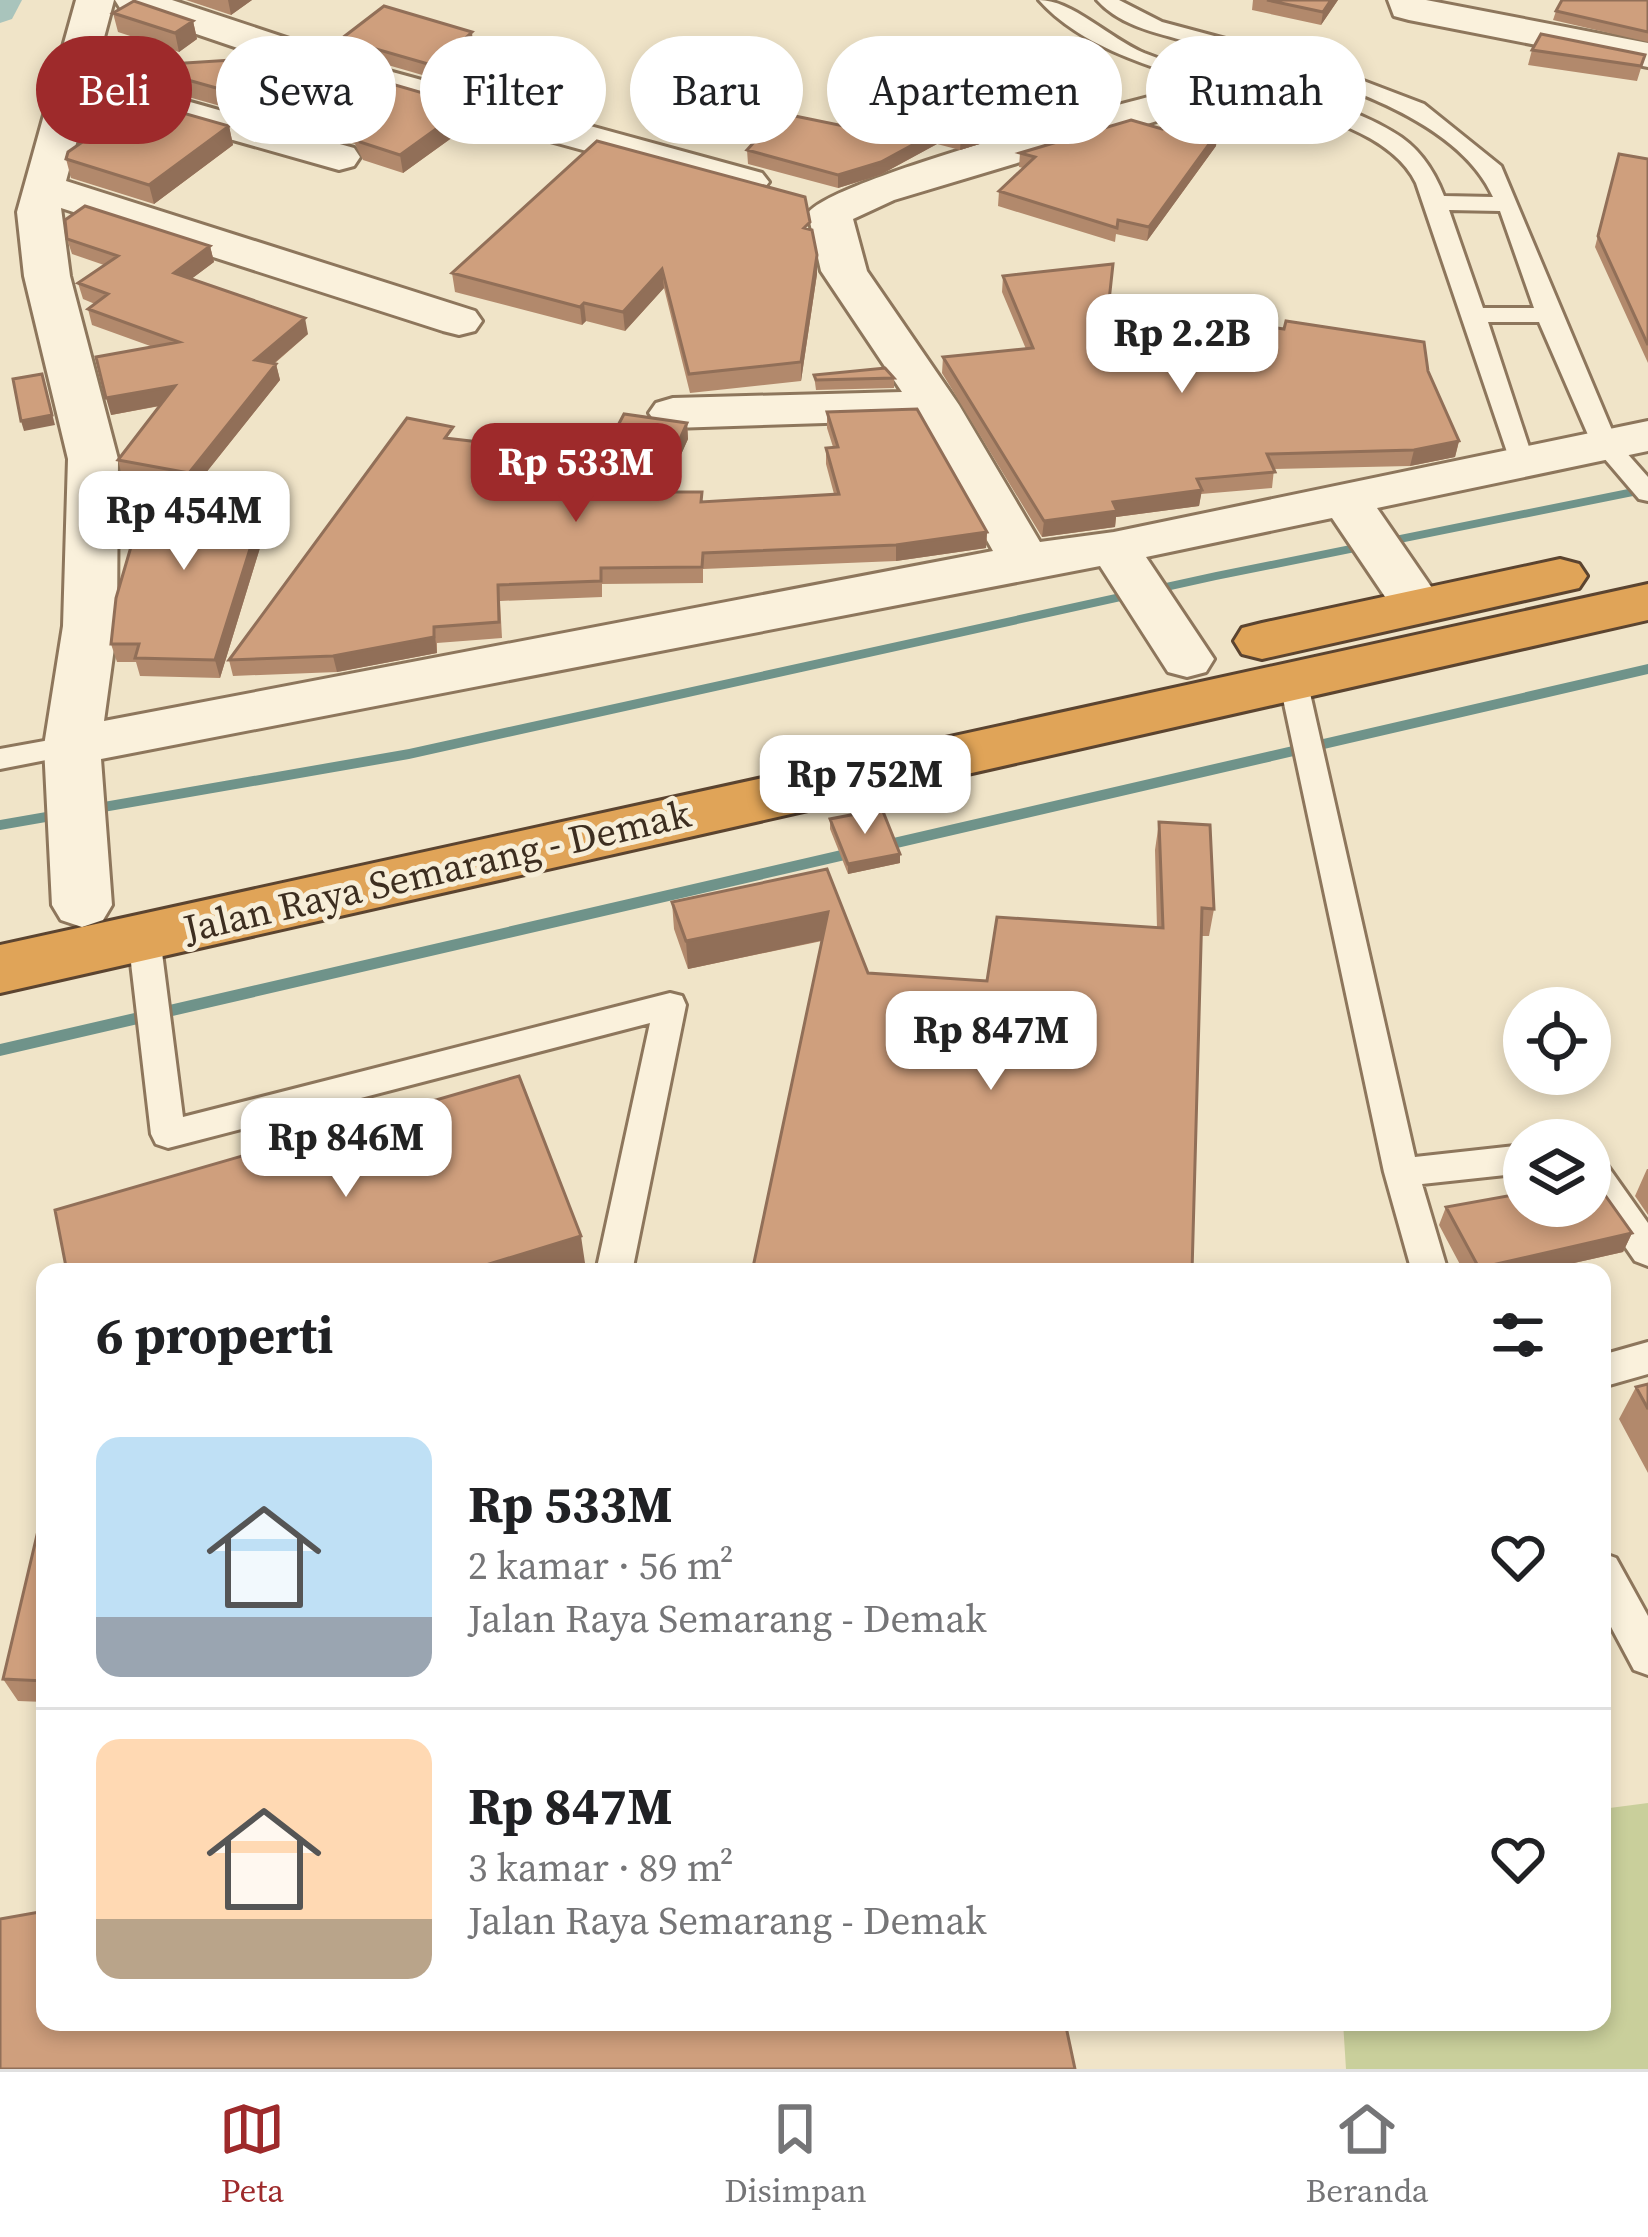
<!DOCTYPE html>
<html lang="id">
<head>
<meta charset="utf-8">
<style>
	body { margin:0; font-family:"Source Serif 4",serif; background:#f6f6f6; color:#202124; height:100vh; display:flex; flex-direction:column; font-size:45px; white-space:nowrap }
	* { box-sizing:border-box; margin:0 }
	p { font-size:39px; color:#757577 }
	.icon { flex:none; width:66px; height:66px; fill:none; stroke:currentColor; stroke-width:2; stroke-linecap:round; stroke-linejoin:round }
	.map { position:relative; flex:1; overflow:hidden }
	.drawer { position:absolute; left:36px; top:1263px; width:1575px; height:768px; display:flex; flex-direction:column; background:#fff; border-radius:24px; box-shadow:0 6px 18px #0003 }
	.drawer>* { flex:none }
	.hud { position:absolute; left:36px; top:36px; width:1578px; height:108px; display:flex; gap:24px }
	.controls { position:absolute; left:1503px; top:987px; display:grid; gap:24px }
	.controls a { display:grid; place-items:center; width:108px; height:108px; border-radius:50%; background:#fff; box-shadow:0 6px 18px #0003; font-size:60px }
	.price { position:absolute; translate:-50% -102px; padding:0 27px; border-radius:24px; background:#fff; color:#222; font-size:39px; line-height:78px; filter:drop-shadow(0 3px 6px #0008) }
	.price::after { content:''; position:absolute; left:50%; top:72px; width:36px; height:27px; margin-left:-18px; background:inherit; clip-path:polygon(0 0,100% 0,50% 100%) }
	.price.selected { background:#9e2a2b; color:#fff }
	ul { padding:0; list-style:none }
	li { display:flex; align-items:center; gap:36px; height:300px; padding:0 60px }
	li+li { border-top:3px solid #e0e0e0 }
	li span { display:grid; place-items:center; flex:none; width:336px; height:240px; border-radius:24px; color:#555 }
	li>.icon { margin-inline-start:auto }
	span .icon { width:144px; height:144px; fill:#fffc; stroke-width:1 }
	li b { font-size:51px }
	h2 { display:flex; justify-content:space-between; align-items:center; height:144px; padding:0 60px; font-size:51px }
	.tag { padding:0 42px; border-radius:54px; background:#fff; box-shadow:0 6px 18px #0003; font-size:42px; line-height:108px }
	.tag.selected { background:#9e2a2b; color:#fff }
	.dock { display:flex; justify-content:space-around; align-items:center; height:168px; border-top:3px solid #e0e0e0; background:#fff; font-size:33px; color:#757577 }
	.dock a { display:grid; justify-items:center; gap:6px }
	.dock .selected { color:#9e2a2b }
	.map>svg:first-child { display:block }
	.green { fill:#c9cf9b }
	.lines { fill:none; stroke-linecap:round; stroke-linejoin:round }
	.stream { fill:#6f938a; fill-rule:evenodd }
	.canal { fill:#a9c4bc; fill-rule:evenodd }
	.lane-casing { stroke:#8d765c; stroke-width:6 }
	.street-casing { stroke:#8d765c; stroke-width:6 }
	.highway-casing { stroke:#5b4430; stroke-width:6 }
	.lane { fill:#faf1dc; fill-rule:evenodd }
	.street { fill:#faf1dc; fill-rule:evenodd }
	.highway { fill:#e0a458; fill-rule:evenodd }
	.wall { fill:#b2896c }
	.shaded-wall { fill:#916f58 }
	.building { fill:#cf9f7d; stroke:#916f58; stroke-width:3 }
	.labels { text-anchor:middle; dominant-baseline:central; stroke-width:10; stroke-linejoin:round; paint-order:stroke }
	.street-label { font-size:39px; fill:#3d2e20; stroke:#f7eed8 }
</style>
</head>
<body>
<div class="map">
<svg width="1648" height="2069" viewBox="0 0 1648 2069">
	<rect width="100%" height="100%" fill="#f0e4c8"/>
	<path class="green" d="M1648,1803V2069H1346L1343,2022H1602V1809Z"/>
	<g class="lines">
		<path class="stream" d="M1648,485V493L1216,580L409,759L0,830V820L409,749L1216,572Z
			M1648,664V674L0,1056V1044Z"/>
		<path class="canal" d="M0,0H22L12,19L0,23Z"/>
		<g class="lane-casing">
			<path id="lane" d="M1039,0C1072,0 1109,38 1144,53C1224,85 1318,87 1393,132C1418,146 1434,170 1444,196L1493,197C1452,105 1287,68 1197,44C1162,34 1122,28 1097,0H1119L1162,22L1319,64L1424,104L1501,166L1617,442L1648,477V501L1639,499L1592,444L1539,322H1488L1530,450L1517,458L1508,455L1416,183C1370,87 1129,102 1039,0ZM1449,210L1500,211L1534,308H1483Z
				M1293,670L1307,680L1415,1157L1524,1145V1173L1422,1184L1448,1272H1412L1384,1172L1279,680Z
				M72,736L87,746L82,753L0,769V749Z
				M144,925L155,929L160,937L183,1117L670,993L682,996L686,1005L632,1272H596L650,1023L168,1148L156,1144L151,1134L128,937L133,929Z
				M1590,1154L1602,1158L1648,1223V1266L1635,1261L1590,1196Z
				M1648,1342V1374L1602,1387V1355Z
				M1602,1553L1616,1558L1648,1616V1675L1634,1670L1602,1610Z"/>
		</g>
		<g class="street-casing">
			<path id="street" d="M76,0H114L94,75L354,148L360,157L354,166L339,170L88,99L66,181L475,311L482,321L475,331L459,335L443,331L61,208L70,276L118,459L117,626L104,721L993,551L919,420L673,428L656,423L649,413L656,403L673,398L902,392L821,271L808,213C832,179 1116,105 1172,91L1187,94L1193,103L1187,112L894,200L853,219L867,271L959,405L1040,542L1114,532L1648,421V451L1377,508L1443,604L1436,616L1417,621L1398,616L1332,518L1146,557L1214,659L1206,672L1187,677L1168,672L1100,566L101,759L112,905L103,920L82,927L61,920L52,905L44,746L63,626L68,459L24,276L17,212Z
				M115,0H172L374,67L762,173L769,182L762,191L747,195L346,85L120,8Z
				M1388,0H1426L1648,43V67L1409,20L1394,16Z"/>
		</g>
		<g class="highway-casing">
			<path id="highway" d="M1560,559L1579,564L1587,576L1579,588L1262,659L1242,654L1234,641L1242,628L1262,623Z
				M1648,584V620L0,993V945Z"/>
		</g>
		<use href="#lane" class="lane"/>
		<use href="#street" class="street"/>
		<use href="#highway" class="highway"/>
	</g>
	<path class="wall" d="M186,0H252L231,15Z
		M1253,0H1338L1321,25L1252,10Z
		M1648,0V42L1553,20L1556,11Z
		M113,13L193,21L197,39L179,52L118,32Z
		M341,39L473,44L436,79L343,52Z
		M1532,50L1645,55L1637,81L1528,65Z
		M138,66L468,106L471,124L403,173L363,160L355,144L142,84Z
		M1085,80L1066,101L1070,116L960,150L937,144L880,175L838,188L748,164L747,150L863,130Z
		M77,120L229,126L233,145L154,204L71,178L66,159L86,140L82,139Z
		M1216,146L1147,241L1116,234L1115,242L998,206L999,191L1023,168L1019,167L1020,153Z
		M1619,154L1648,159V363L1595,247Z
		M810,229L817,274L801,381L690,393L664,288L625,331L586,321L582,325L455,292L452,273Z
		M67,239L210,246L214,262L191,279L308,334L274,364H276L280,380L193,489L122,476L118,460L160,406L111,415L153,347L92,325L88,309L95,304L83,299L78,283L104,265L72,254Z
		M1003,276L1108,310L1216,319L1428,371L1459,441L1455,457L1410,466L1274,469L1272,488L1201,494L1199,506L1116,517L1115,527L1042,537L942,373L943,357L1026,349L1002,292Z
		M814,375L894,378V388L816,390Z
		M827,412L987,532L986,548L896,561L703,569V583L602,584V597L500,601L502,638L437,643V653L337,672L233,676L229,660L455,439L602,456L687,423L688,439L664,492L702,502L834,494L826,464V448L833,447L827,428Z
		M271,512L220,678L140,676L136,662H117L111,644L132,543L129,533Z
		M830,819L900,854V863L848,874L830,829Z
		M1159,822L1214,909L1209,936H1201L1192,1272L822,941L688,969L674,929L672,902L827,869L868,973L987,981L1157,928L1155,850Z
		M1647,1169H1648V1215L1635,1196Z
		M1446,1207L1632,1233L1623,1252L1534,1272H1464L1439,1225Z
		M1648,1384V1473L1619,1419L1636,1387Z
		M45,1501V1702L18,1701L3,1679Z"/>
	<path class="shaded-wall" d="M228,0H252L231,15Z
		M1331,0H1338L1321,25L1323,12Z
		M193,21L197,39L179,52L175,33Z
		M472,32L473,44L436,79L435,66Z
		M1087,67L1085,80L1062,106L1071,103L1070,116L960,150L961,137L1057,99Z
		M468,106L471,124L403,173L400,155Z
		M229,126L233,145L154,204L149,185Z
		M938,131L937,144L880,175L838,188V175Z
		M1218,132L1216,146L1147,241L1149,227Z
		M210,246L214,262L178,289L174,273Z
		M817,255V274L801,381V362Z
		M662,269L664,288L625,331L623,312Z
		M584,303L586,321L582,325L580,307Z
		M305,318L308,334L259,376L255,360Z
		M276,364L280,380L193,489L189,473Z
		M42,374L55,425L24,431L21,421Z
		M175,386L179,402L111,415L106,398Z
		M687,423L688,439L657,508L656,492Z
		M1459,441L1455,457L1410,466L1414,450Z
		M1202,490L1199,506L1116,517L1115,527L1042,537L1044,521L1113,502Z
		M267,495L271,512L220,678L215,660Z
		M987,532L986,548L896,561V545Z
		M434,627L437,653L337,672L333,656Z
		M900,854V863L848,874V864Z
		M828,912V939L688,969L686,941Z
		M1632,1233L1623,1252L1534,1272H1478L1479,1268Z
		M581,1236L585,1263L555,1272H463Z"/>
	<path class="building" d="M1267,0H1331L1323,12Z
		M1562,0H1648V32L1556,11Z
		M134,1L193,21L175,33L113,13Z
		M384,6L472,32L435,66L341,39Z
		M1541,34L1645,55L1641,66L1532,50Z
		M972,38L1087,67L1057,99L1071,103L961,137L938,131L881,162L838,175L747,150L780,113L863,130Z
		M295,56L468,106L400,155L360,142L352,126L138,66Z
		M102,90L229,126L149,185L66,159L68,152L104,127L77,120L81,106Z
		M1131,120L1162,129L1164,124L1218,132L1149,227L1118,220L1117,228L999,191L1035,157L1020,153Z
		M597,141L805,197L810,222L804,228L812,230L817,255L801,362L689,374L662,269L623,312L584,303L580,307L452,273Z
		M1619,154L1648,159V345L1598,236Z
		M85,206L210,246L174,273L305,318L255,360L276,364L189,473L118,460L175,386L106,398L96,357L179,342L88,309L108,294L78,283L118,256L67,239L65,220Z
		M1113,264L1108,310L1215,313L1216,319L1284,329L1286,321L1424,342L1428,371L1459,441L1414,450L1267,454L1275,472L1197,479L1202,490L1113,502L1117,511L1044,521L943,357L1033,348L1003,276Z
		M885,368L894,378L816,380L814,375Z
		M42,374L52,415L21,421L13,379Z
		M917,409L987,532L896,545L703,553L702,567L601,568V581L498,585L499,622L434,627V637L333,656L229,660L407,418L453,427L445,438L602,456L624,414L687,423L656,492H702L701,502L839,494L826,448L838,447L827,412Z
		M145,492L267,495L215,660L135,658L139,644H111L116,598L135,533H129Z
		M882,809L900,854L848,864L830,819Z
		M1159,822L1210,825L1214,909L1202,908L1192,1272H752L828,912L686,941L672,902L827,869L868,973L987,981L997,917L1163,928Z
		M519,1076L581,1236L463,1272H67L55,1210Z
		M1595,1181L1632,1233L1479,1268L1446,1207L1524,1193V1206H1590V1182Z
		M1648,1384V1409L1636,1387Z
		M45,1501V1681L3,1679Z
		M45,1911V2022H1065L1075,2069H0V1919Z"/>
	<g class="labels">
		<g class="street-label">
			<text transform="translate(437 871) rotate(-13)">Jalan Raya Semarang - Demak</text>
		</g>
	</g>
</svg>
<div class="controls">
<a><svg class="icon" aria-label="locate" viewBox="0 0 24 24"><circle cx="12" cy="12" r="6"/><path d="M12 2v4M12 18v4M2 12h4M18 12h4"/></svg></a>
<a><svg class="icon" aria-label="layers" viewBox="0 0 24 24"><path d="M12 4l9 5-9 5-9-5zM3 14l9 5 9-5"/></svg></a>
</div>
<b class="price" style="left:1182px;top:396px">Rp 2.2B</b>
<b class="price selected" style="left:576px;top:525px">Rp 533M</b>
<b class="price" style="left:184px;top:573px">Rp 454M</b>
<b class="price" style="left:865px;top:837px">Rp 752M</b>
<b class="price" style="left:991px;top:1093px">Rp 847M</b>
<b class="price" style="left:346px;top:1200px">Rp 846M</b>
<div class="hud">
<a class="tag selected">Beli</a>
<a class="tag">Sewa</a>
<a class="tag">Filter</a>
<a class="tag">Baru</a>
<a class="tag">Apartemen</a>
<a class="tag">Rumah</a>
</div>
<section class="drawer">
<h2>6 properti<svg class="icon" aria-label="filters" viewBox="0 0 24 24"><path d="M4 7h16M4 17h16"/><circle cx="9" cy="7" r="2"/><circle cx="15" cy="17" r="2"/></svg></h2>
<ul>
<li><span style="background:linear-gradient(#bfe0f5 75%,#9aa5b1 0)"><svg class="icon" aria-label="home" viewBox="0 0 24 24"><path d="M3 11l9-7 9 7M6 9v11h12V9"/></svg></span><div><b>Rp 533M</b><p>2 kamar · 56 m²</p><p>Jalan Raya Semarang - Demak</p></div><svg class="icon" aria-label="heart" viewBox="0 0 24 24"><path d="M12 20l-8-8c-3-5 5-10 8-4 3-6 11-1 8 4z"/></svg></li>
<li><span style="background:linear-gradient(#ffd9b3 75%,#b9a48a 0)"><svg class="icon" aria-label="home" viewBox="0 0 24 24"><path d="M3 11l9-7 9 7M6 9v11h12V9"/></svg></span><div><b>Rp 847M</b><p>3 kamar · 89 m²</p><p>Jalan Raya Semarang - Demak</p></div><svg class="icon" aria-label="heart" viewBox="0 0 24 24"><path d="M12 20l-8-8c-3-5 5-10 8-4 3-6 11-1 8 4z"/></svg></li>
</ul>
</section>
</div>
<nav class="dock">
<a class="selected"><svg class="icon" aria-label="map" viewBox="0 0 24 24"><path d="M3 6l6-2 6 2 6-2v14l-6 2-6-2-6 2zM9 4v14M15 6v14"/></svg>Peta</a>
<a><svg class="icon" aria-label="saved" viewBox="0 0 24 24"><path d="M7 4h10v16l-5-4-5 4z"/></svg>Disimpan</a>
<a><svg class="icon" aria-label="home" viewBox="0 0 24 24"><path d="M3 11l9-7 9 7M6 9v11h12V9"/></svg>Beranda</a>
</nav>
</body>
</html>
